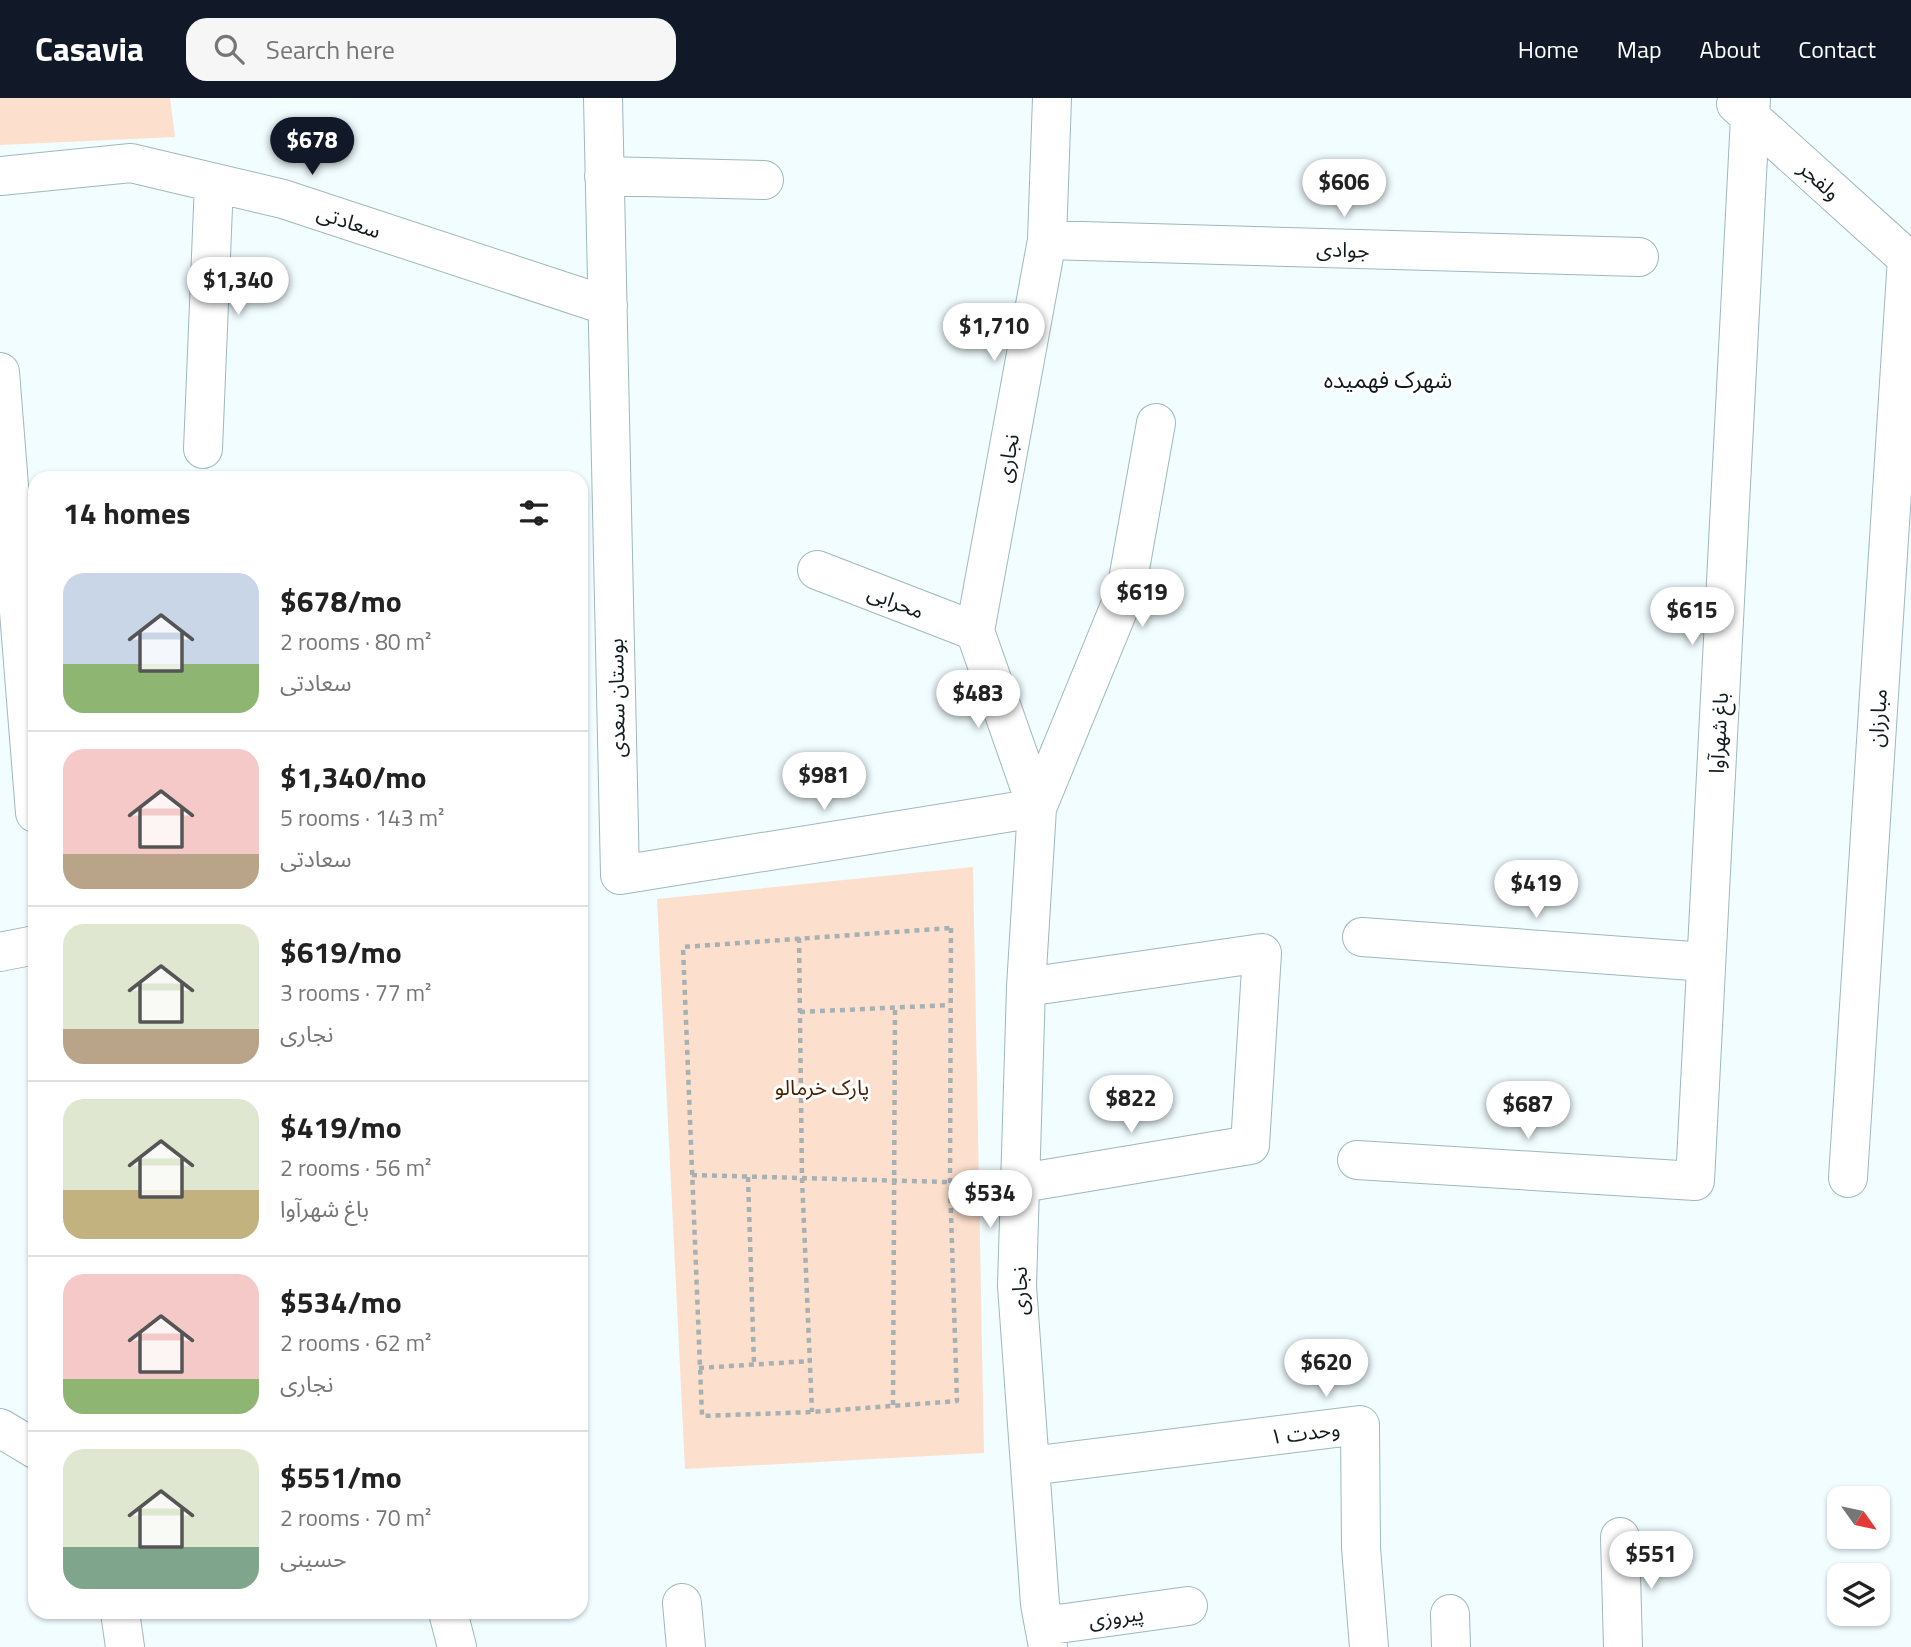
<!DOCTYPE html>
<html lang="en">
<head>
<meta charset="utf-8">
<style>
	body { margin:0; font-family:"Titillium Web","Noto Sans Arabic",sans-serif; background:#f6f6f6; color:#222; height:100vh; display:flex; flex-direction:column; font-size:26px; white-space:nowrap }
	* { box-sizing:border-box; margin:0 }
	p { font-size:23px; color:#767676 }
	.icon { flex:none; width:38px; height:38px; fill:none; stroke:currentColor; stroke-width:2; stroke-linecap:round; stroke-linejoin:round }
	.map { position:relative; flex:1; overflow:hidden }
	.drawer { position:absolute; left:28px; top:373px; width:560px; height:1148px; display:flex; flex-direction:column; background:#fff; border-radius:21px; box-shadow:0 2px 5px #0004 }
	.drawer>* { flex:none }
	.needle { width:46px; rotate:123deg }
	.tools { position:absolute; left:1827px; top:1388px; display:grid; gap:14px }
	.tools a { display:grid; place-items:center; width:63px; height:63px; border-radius:14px; background:#fff; box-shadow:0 2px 5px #0004; font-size:35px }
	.price { position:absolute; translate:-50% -60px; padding:0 16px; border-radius:24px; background:#fff; color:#222; font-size:23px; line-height:46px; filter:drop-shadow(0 2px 4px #0008) }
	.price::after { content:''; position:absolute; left:50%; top:42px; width:21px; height:16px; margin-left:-10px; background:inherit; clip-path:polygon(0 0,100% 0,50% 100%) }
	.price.active { background:#111827; color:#fff }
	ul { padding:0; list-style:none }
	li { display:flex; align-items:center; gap:21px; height:175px; padding:0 35px }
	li+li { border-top:2px solid #e0e0e0 }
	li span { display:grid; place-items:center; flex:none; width:196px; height:140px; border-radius:21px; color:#555 }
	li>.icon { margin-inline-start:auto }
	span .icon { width:84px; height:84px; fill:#fffc; stroke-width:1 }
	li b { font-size:30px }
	h2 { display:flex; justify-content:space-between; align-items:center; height:84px; padding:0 35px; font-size:30px }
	header { display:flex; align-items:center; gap:42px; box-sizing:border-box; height:98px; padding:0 35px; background:#111827; color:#fff }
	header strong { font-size:33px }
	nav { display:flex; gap:38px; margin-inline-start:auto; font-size:24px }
	.search { width:490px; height:63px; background:#f6f6f6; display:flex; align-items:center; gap:18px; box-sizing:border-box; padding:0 24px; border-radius:21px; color:#767676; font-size:26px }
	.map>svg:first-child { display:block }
	.green { fill:#fcdfcd }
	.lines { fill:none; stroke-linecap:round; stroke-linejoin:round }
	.minor-casing { stroke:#9db8be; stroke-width:40 }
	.path { stroke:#a6b1b3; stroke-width:4.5; stroke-dasharray:5 5; stroke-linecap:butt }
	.minor { stroke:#fff; stroke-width:38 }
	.labels { text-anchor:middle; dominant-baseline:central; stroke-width:6; stroke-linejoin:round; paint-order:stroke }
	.street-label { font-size:21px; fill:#111b1d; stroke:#fff }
	.park-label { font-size:21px; fill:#4a2001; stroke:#fff }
	.neighbourhood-label { font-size:23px; fill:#111b1d; stroke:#fff }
</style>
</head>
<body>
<header>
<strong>Casavia</strong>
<div class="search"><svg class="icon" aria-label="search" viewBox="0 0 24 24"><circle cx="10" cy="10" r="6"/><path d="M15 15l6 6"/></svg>Search here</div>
<nav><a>Home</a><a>Map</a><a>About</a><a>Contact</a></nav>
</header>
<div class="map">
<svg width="1911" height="1549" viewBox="0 0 1911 1549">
	<rect width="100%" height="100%" fill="#f2fdff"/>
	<path class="green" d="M0,0H170L175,39L0,47Z
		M973,769L984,1355L685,1371L657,801Z"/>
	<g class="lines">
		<g class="minor-casing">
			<path id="minor" d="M603,0L620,777L1037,710
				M1736,6L1911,164
				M0,78L131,65L283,101L608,208
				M604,78L764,82
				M1047,142L1639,159
				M0,274L35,715
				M203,351L214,85
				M817,472L975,533
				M1037,710L975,533L1047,142L1052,0
				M1362,839L1706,864
				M0,854L35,847
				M1357,1062L1695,1083L1751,0
				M1848,1080L1907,160
				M1022,1085L1250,1047L1262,855L1026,889
				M0,1330L35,1351
				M1030,1368L1360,1327L1361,1450L1369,1549
				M1620,1439L1623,1549
				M682,1505L686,1549
				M120,1514L125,1549
				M448,1514L457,1549
				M1450,1516L1451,1549
				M1044,1528L1188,1508
				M1048,1549L1040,1506L1017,1188L1026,889L1037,710L1126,493L1156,325"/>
		</g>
		<path class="path" d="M951,830L950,1085L957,1303L812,1314L702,1318L683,849Z
			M799,840L802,1080L812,1314
			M800,914L950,907
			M692,1077L982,1085
			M748,1079L754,1266
			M699,1270L810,1263
			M893,1307L895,910"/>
		<use href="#minor" class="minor"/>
	</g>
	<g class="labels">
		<g class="street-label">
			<text transform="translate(1820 82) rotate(42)">ولفجر</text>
			<text transform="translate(349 123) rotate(18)">سعادتی</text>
			<text transform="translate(1343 151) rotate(2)">جوادی</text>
			<text transform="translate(1007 360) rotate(-80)">نجاری</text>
			<text transform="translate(896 503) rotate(21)">محرابی</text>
			<text transform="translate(616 600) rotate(-91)">بوستان سعدی</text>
			<text transform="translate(1877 620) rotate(-86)">مبارزان</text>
			<text transform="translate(1718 635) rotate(-87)">باغ شهرآوا</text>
			<text transform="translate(1019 1193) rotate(-91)">نجاری</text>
			<text transform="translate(1305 1334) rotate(-7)">وحدت ۱</text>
			<text transform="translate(1116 1518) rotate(-8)">پیروزی</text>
		</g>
		<g class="park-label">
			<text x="822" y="989">پارک خرمالو</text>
		</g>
		<g class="neighbourhood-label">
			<text x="1388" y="281">شهرک فهمیده</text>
		</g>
	</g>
</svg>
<div class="tools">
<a><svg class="needle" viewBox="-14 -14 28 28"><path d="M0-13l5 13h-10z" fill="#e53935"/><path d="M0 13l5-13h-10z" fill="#767676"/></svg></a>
<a><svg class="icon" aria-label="layers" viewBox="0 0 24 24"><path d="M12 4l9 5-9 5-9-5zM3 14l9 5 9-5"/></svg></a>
</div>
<b class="price active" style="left:312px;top:79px">$678</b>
<b class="price" style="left:1344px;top:121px">$606</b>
<b class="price" style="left:238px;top:219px">$1,340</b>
<b class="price" style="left:994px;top:265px">$1,710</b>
<b class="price" style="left:1142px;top:531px">$619</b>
<b class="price" style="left:1692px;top:549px">$615</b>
<b class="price" style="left:978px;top:632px">$483</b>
<b class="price" style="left:824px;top:714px">$981</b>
<b class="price" style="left:1536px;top:822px">$419</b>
<b class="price" style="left:1131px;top:1037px">$822</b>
<b class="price" style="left:1528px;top:1043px">$687</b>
<b class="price" style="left:990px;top:1132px">$534</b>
<b class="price" style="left:1326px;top:1301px">$620</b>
<b class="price" style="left:1651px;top:1493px">$551</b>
<section class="drawer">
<h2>14 homes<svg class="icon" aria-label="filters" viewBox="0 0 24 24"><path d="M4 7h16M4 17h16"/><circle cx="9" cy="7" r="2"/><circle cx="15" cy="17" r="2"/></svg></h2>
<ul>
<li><span style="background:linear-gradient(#c9d6e8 65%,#8fb573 0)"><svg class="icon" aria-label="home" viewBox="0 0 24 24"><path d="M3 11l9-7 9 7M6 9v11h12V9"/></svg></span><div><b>$678/mo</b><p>2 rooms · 80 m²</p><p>سعادتی</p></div></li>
<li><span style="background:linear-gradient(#f6c9c9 75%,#b9a48a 0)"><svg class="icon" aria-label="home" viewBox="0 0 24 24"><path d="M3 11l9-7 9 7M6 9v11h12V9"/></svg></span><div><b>$1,340/mo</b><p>5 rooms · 143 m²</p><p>سعادتی</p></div></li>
<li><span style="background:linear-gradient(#dfe7d0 75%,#b9a48a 0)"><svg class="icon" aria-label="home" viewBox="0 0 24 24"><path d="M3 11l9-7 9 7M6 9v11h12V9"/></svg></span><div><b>$619/mo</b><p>3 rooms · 77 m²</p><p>نجاری</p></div></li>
<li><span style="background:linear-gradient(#dfe7d0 65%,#c2b280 0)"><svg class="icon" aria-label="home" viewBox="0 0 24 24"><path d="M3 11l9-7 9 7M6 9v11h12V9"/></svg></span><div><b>$419/mo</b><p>2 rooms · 56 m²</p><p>باغ شهرآوا</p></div></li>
<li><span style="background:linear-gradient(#f6c9c9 75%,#8fb573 0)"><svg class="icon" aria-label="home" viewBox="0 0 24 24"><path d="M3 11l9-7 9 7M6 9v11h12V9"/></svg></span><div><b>$534/mo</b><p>2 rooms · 62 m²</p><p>نجاری</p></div></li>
<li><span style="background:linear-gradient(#dfe7d0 70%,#7fa58c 0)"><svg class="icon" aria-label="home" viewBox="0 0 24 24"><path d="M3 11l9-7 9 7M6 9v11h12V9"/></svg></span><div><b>$551/mo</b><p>2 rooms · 70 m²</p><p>حسینی</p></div></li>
</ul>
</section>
</div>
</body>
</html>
